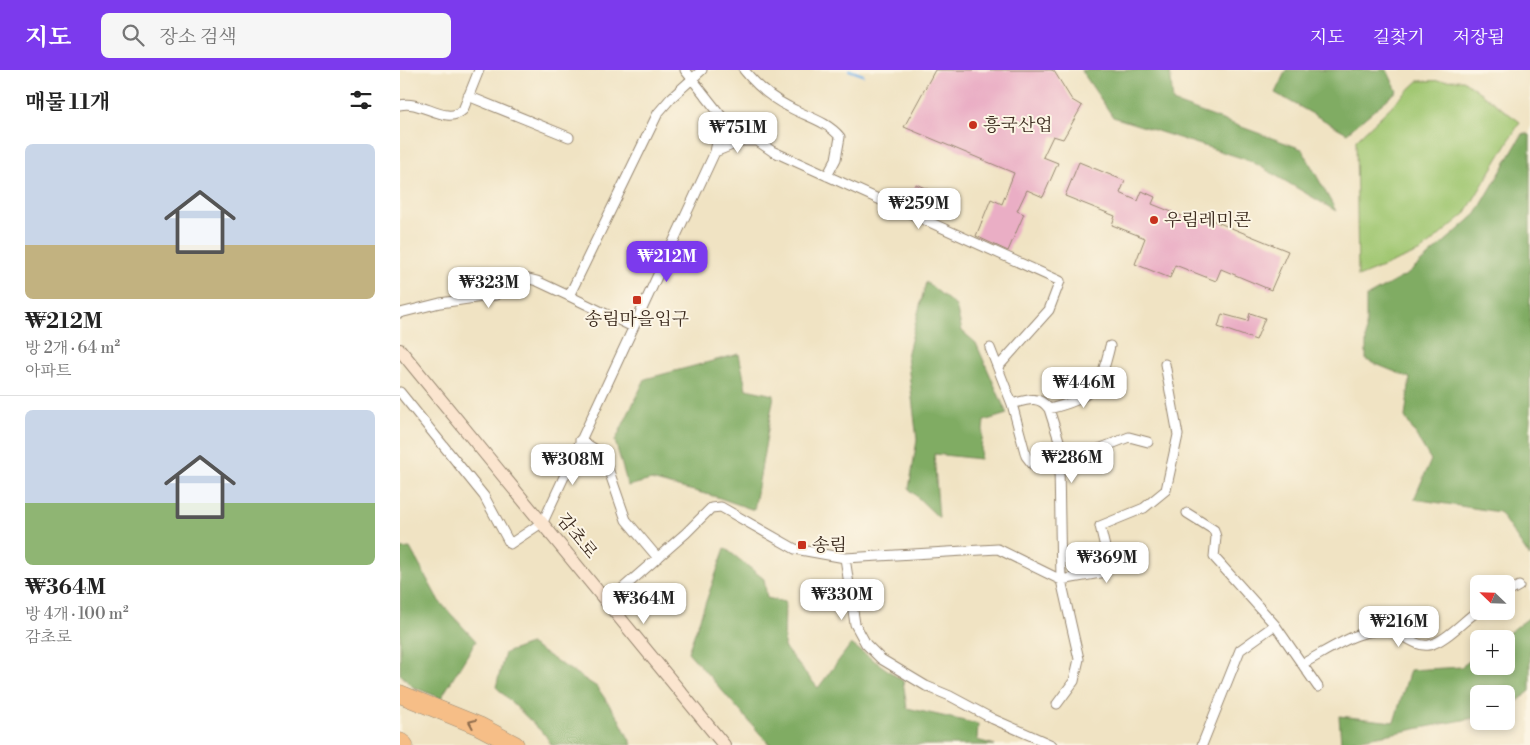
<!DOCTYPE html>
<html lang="ko">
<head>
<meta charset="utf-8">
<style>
	body { margin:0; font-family:"Libre Bodoni","Noto Serif KR",serif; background:#f6f6f6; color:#222; height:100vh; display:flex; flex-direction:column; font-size:19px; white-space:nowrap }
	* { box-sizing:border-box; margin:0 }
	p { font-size:16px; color:#767676 }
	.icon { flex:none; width:28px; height:28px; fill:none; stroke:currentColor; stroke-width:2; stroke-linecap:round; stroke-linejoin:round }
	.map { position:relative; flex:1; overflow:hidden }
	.details { display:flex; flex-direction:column; background:#fff; width:400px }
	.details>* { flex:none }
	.needle { width:32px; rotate:293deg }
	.fabs { position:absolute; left:1070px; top:505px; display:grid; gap:10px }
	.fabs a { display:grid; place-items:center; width:45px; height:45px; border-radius:8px; background:#fff; box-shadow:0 2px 8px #0003; font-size:25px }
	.price { position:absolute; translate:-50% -42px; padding:0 11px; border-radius:10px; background:#fff; color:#222; font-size:16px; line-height:32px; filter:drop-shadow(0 1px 2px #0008) }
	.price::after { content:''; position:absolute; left:50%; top:30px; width:15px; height:11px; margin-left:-8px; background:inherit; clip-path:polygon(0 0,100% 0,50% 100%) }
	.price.on { background:#7c3aed; color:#fff }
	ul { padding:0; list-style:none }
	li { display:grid; align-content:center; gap:10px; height:265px; padding:0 25px }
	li+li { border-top:1px solid #e0e0e0 }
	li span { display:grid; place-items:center; height:155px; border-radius:8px; color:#555 }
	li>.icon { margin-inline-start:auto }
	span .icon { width:90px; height:90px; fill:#fffc; stroke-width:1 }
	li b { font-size:21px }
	h2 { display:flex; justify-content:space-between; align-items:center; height:60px; padding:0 25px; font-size:21px }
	header { display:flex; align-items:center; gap:30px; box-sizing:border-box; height:70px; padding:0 25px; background:#7c3aed; color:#fff }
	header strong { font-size:24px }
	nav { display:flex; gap:28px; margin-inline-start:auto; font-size:18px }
	.search { width:350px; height:45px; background:#f6f6f6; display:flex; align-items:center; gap:12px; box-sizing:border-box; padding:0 18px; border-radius:8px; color:#767676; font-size:19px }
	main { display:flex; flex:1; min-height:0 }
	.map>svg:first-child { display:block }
	.green { fill:#a1c772; stroke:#6e7848 }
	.forest { fill:#80ac64; stroke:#5e6b41 }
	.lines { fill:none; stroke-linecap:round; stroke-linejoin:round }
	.stream { stroke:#79b4ea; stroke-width:2.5 }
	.building { fill:#eaaec5 }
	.street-casing { stroke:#968670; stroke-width:11 }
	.secondary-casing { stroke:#968670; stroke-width:14 }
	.highway-casing { stroke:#968670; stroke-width:19 }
	.street { stroke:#fff; stroke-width:9 }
	.secondary { stroke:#fbe5cf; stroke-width:12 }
	.highway { stroke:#f6be87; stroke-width:18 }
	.oneway { stroke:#8f6d4d }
	.poi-dot { fill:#c8321e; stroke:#fcf5e5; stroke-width:2 }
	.labels { text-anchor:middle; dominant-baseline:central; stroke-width:4; stroke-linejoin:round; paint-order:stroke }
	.poi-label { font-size:18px; fill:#3b2a1e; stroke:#fcf5e5; text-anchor:start }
	.street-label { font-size:18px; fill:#3b2a1e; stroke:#fcf5e5 }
</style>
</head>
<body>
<header>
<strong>지도</strong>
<div class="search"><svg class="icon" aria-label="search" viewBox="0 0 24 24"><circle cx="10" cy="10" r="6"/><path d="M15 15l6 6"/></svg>장소 검색</div>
<nav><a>지도</a><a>길찾기</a><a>저장됨</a></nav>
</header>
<main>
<section class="details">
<h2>매물 11개<svg class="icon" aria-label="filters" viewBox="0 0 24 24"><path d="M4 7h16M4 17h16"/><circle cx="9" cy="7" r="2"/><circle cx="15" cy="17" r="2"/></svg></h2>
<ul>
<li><span style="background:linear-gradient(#c9d6e8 65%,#c2b280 0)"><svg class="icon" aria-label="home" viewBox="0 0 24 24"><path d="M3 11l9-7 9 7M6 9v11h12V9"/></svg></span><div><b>₩212M</b><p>방 2개 · 64 m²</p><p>아파트</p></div></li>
<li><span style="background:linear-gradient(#c9d6e8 60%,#8fb573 0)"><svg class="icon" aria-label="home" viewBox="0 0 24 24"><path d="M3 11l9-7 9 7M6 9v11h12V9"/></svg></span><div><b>₩364M</b><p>방 4개 · 100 m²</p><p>감초로</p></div></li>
</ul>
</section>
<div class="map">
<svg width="1130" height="675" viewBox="0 0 1130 675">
	<rect width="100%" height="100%" fill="#fcf5e5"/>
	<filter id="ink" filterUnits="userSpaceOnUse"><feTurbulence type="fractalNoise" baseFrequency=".02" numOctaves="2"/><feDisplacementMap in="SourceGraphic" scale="10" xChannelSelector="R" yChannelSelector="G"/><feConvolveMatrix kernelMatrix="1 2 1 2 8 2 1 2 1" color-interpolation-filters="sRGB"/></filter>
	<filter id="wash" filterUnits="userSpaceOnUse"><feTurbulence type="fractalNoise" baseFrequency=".0096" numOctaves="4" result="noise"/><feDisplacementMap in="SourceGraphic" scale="20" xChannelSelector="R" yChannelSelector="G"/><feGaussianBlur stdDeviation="1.12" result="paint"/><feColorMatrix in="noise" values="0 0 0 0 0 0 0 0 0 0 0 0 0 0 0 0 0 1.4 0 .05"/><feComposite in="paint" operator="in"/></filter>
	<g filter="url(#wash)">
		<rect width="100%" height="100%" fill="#f0e3c3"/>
		<path class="green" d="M1063,10L1120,52L1065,144L1021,181L958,207L956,70L1018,11Z"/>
		<path class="forest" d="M681,0H770L773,32L902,79L936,141L851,91L713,47Z
			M886,0H987L997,21L947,63L875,23Z
			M1123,63L1130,65V487L1099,442L1014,429L1031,390L1005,347L1010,308L966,290V227L1008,204L1076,144Z
			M526,212L556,236L562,261L576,273L607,344L584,351L580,389L534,384L539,448L509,419L517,370L507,286Z
			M339,284L346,319L374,325L354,440L317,427L251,410L228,416L215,371L245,309Z
			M10,478L39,531L76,571L41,628L13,617L0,604V479Z
			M325,478L364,509L367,528L385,532L384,577L418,618L451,574L503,611L507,638L578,654L577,670L595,675H370L288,582Z
			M1130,547V621L1106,641V624H1079V647L941,673L939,646L994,652L1010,600L1061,597L1079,584V596H1106V569H1100Z
			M130,574L197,617L219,649L232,675H151L146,666L96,617L105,583Z"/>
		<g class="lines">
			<path class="stream" d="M449,0L463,5"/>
		</g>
		<g id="blocks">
			<path class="building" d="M535,0H651L654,1L672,30L682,36L663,69L653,66L643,87L658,93L643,127L627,120L617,141L624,144L608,181L576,166L591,129L602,134L614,103L504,57Z
				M679,92L725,111L720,123L738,131L742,121L755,127L752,134L794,151L797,144L888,181L871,220L821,199L816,211L775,195L770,208L735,194L745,168L712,155L715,146L665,126Z
				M516,114L549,129L543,143L510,128Z
				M850,243L865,248L856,270L818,257L822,244L848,251Z"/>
		</g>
	</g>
	<g filter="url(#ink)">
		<use href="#blocks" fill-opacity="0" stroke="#968670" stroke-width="1"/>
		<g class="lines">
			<g class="street-casing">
				<path id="street" d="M285,0L322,47L372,81L660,211L649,240L598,297
					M344,0C357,16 371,28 389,37C407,47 427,51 440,67L436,89L427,106
					M68,26L169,67
					M0,35C21,29 46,56 63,40L79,0
					M315,82L342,71H357
					M0,243L40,233L96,225L109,210L117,206L137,211L169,226
					M233,257L169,226L258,43L271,28L302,0
					M590,278L612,334L626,386L633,395L638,397L659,396
					M0,322L84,426L110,474L143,452L315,82L322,47
					M612,334C626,330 639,324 649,339C692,328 700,319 710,276
					M649,339L663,383
					M180,370L203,384L226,450L258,488
					M787,443L814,460L816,467L814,487L875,555L840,580L802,675
					M445,488L598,479L661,510L706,502L709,494L700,456L744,438L766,420L778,365L765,294
					M1106,523L1119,516
					M207,532L286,463L311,438L321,437L395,479L445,488L455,554L466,574L481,589L526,616L550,626L593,649L652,675
					M875,555L918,617
					M902,594C928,581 964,553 994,562C1006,565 1015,577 1029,575C1045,572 1065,549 1079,540
					M657,634L674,611L679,589L661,510L659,396L663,383L686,384L729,367L748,372"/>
			</g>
			<g class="secondary-casing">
				<path id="secondary" d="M0,280L324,675"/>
			</g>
			<g class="highway-casing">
				<path id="highway" d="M0,624L79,656L115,675
					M0,672L4,675"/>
			</g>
			<use href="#street" class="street"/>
			<use href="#secondary" class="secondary"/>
			<use href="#highway" class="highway"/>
		</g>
		<defs><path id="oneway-chevron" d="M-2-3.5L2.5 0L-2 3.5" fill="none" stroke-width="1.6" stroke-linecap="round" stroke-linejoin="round" transform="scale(1.25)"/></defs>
		<use class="oneway" href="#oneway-chevron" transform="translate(72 653) rotate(-157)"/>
	</g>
	<g class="poi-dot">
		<circle cx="573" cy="55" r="5"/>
		<circle cx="754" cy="150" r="5"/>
		<rect x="232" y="225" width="10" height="10" rx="2.5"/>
		<rect x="397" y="470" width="10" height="10" rx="2.5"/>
	</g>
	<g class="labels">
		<g class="poi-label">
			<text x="583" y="55">흥국산업</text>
			<text x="764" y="150">우림레미콘</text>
			<text x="237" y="249" text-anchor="middle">송림마을입구</text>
			<text x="412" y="475">송림</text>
		</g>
		<g class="street-label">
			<text transform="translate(177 466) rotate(51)">감초로</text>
		</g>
	</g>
</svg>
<div class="fabs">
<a><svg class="needle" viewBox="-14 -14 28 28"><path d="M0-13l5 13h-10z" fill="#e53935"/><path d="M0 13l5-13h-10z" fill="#767676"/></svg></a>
<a>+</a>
<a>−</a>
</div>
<b class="price" style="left:338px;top:84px">₩751M</b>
<b class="price" style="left:519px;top:160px">₩259M</b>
<b class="price on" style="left:267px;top:213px">₩212M</b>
<b class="price" style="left:89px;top:239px">₩323M</b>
<b class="price" style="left:684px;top:339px">₩446M</b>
<b class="price" style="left:672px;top:414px">₩286M</b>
<b class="price" style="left:173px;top:416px">₩308M</b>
<b class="price" style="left:707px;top:514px">₩369M</b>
<b class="price" style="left:442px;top:551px">₩330M</b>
<b class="price" style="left:244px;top:555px">₩364M</b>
<b class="price" style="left:999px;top:578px">₩216M</b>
</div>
</main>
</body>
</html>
